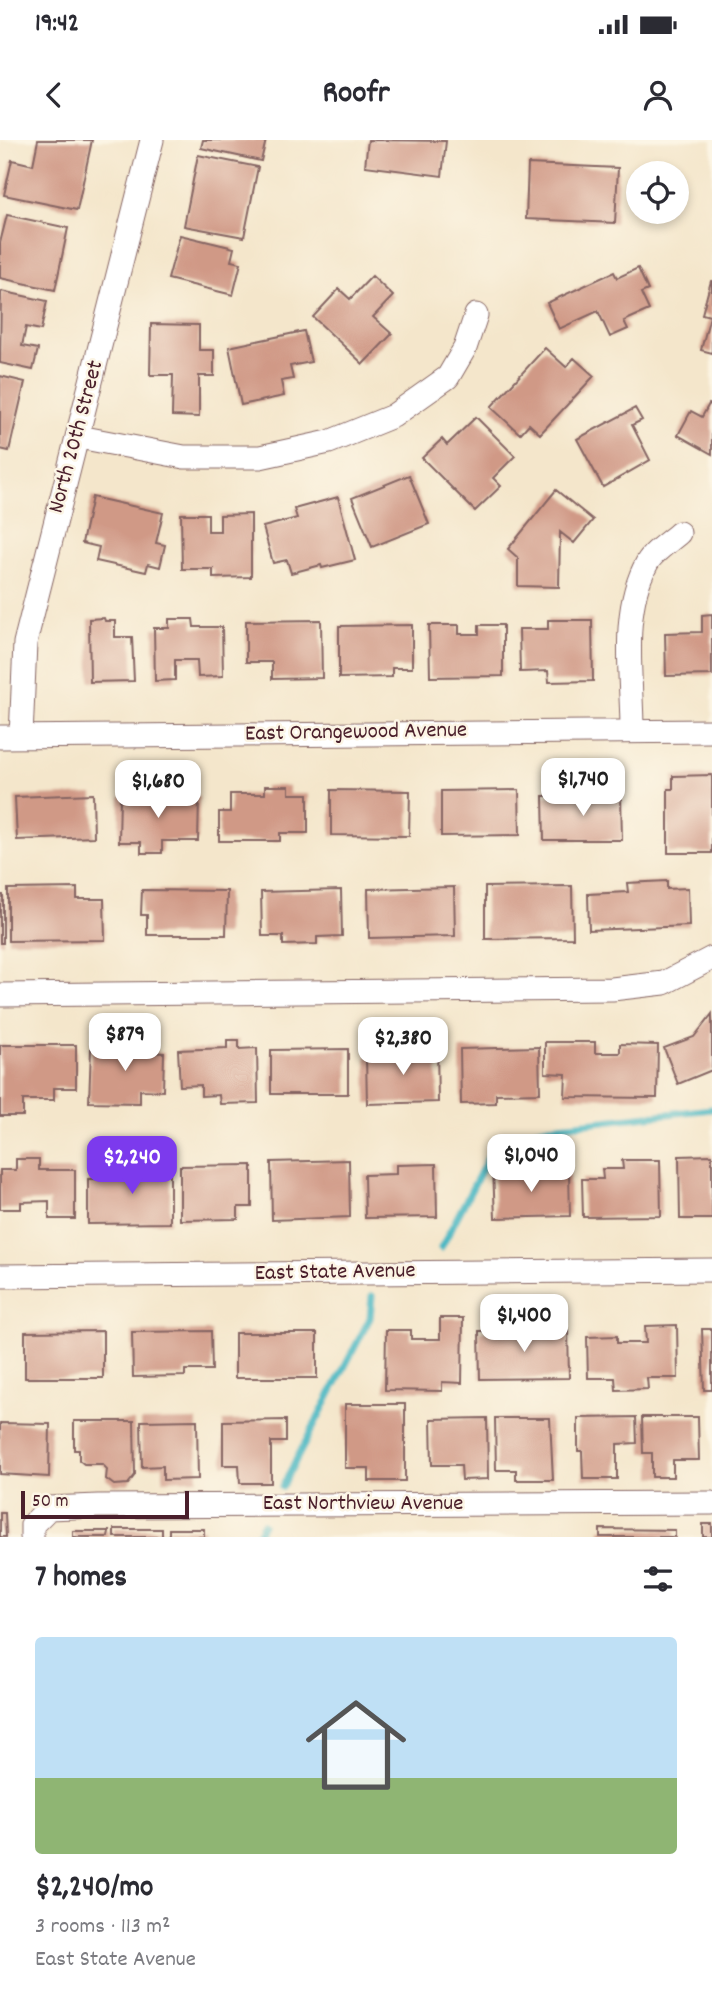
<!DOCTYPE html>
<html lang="en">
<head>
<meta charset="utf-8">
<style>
	body { margin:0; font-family:Dekko,sans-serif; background:#f7f7f7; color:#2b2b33; height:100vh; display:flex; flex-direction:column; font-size:26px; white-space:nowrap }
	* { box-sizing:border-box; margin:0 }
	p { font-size:23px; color:#7c7c81 }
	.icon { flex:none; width:38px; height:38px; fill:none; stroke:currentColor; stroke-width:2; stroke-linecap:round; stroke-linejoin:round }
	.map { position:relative; height:1397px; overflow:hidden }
	.details { display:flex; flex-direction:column; background:#fff; flex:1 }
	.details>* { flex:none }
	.fabs { position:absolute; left:626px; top:21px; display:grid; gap:14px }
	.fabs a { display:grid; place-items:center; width:63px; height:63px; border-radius:50%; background:#fff; box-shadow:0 4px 10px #0003; font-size:35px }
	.scale { position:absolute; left:21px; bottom:18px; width:168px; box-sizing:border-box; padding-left:7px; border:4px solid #4a1f2b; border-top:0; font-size:19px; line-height:24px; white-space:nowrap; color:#4a1f2b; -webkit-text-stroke:5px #fcf5e5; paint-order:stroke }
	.price { position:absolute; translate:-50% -60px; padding:0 16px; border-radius:14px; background:#fff; color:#222; font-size:23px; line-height:46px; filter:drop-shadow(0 2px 4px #0008) }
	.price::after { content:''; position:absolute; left:50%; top:42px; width:21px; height:16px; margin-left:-10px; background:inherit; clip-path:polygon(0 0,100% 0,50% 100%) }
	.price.selected { background:#7c3aed; color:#fff }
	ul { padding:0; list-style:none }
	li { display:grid; align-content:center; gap:14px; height:371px; padding:0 35px }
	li+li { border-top:2px solid #e1e1e2 }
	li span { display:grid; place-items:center; height:217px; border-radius:7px; color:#555 }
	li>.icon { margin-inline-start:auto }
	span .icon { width:126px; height:126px; fill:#fffc; stroke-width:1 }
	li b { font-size:30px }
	h2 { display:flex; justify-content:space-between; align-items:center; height:84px; padding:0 35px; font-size:30px }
	.status { display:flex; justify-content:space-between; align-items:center; height:49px; padding:0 35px; background:#fff; direction:ltr }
	.status svg { height:19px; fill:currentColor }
	header { display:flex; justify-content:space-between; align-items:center; height:91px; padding:0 35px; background:#fff; font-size:32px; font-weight:700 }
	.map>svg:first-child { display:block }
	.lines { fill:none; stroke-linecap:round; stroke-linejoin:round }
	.stream { stroke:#49b7c3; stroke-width:7 }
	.building { fill:#d09986 }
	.minor-casing { stroke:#866563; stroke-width:25 }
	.minor { stroke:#fff; stroke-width:23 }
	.labels { text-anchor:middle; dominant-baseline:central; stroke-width:5; stroke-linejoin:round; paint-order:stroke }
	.street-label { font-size:23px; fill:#4a1f2b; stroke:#fcf5e5 }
</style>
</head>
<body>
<div class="status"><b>19:42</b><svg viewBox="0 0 49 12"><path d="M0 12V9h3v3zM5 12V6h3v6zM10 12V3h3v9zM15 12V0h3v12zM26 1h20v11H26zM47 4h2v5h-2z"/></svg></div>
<header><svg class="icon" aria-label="back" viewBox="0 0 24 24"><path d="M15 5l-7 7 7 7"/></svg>Roofr<svg class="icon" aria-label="person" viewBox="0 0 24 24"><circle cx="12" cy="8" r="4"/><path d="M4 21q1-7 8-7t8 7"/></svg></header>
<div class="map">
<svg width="712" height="1397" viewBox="0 0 712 1397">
	<rect width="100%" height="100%" fill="#fcf5e5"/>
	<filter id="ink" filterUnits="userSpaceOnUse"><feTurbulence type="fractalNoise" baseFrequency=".0143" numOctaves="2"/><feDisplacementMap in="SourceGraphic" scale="14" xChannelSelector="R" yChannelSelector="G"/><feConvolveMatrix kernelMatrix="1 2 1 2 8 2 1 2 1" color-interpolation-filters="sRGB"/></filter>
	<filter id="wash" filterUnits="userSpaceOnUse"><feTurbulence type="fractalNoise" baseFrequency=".00686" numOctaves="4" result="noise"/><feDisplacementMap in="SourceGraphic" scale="28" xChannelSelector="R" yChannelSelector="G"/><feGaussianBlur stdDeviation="1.57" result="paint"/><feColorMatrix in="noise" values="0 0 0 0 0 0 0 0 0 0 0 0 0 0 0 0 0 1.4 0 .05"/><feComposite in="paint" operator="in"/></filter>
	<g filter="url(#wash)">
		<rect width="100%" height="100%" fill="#f4e6cb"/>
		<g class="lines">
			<path class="stream" d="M441,1108L490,1014L512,996L550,987L712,969
				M282,1347L370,1178L372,1156
				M256,1397L263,1384"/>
		</g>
		<g id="blocks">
			<path class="building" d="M38,0H92L77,70L4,55L12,20L33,25Z
				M203,0H266L261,21L201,8Z
				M368,0L446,1L442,36L365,26Z
				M198,15L258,27L244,97L184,86Z
				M528,24L618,28L615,83L526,79Z
				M7,75L68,88L55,150L0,138V103Z
				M180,95L234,108L231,121L241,123L233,155L168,139Z
				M638,128L648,150L641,153L649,170L624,181L628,189L610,197L598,171L559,189L547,163L614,132L617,138Z
				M372,136L393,156L373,177L392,194L363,224L313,177L339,149L350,159Z
				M711,141H712V213L701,210L710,176L702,174Z
				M1,151L47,161L41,190L26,187L22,206L38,209L33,230L0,223Z
				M151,184L199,185V210H214V236H199V277L172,276L173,235H150Z
				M304,191L311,222L290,226L293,239L281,241L284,256L241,265L229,207Z
				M545,208L566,227L574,218L594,236L540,294L529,284L520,294L491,267Z
				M0,236L25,242L9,311L0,309Z
				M709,264L712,265V314L678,295L691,271L702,277Z
				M635,268L642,280L632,285L650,320L603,347L577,299Z
				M476,277L515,316L493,338L501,346L475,371L422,318L442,299L447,305Z
				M409,335L429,384L372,407L352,358Z
				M556,350L593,380L574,403L560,392L559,447L518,446V418L508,409Z
				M92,357L163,373L156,403L165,405L160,427L148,424L146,432L96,421L99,407L82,403Z
				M338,357L355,420L322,428L321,425L291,433L287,420L273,423L263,387L297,378L294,369Z
				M181,374H208V391H220V375L251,374V437L213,438V429H182Z
				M712,474V535L666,536L665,493L702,492V475Z
				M104,478L105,481H115V497H132L134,541L90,542L89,479Z
				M169,479H193L194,487H222L223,536L198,537L197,520H175V540L155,541L154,488H169Z
				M321,480L322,538L272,539V522H246V481Z
				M548,480H592L593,541L549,542L548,531L520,532L519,489H548Z
				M412,485V528H392V537L339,538V486Z
				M429,485H459V494H479V485H503V536L430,537Z
				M712,635V713H668V649H673V636Z
				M265,646H289V654H308V693H280V701H219V672H230V654H265Z
				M331,650L410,651L409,696L331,695Z
				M519,650L520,695L441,696V651Z
				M139,651H172V657H199L198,701H162V713H141V702H119L120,657H139Z
				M93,654L94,697L17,700L15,657Z
				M621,655L622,700H544L543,656Z
				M667,741V749L688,748L689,786L589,790L588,754L628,752L627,743Z
				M572,746L573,798L485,799V747Z
				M454,747L455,796L369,798L368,749Z
				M77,748V759H104L105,800L8,801V749Z
				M142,750L227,751L226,795H147V775H141Z
				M341,750L342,796L317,797V804L283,805V796H262L261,752Z
				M0,755H3V803H0Z
				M712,874V930L678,944L664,908L694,897Z
				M125,899L145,900V912L164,913L163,951L140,950V963L89,962L91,909L125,910Z
				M227,900H239V909L257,908L258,963L220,964L219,955L201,956V945L180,946L178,910L227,908Z
				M545,902H595V913H620V904L658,905L657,958L565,957L566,934L545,933Z
				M0,905H76V948H54V960H23V976H0Z
				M437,907L438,962L367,964L366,916L402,915V908Z
				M539,907L540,953L496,954V963L461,964L460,909Z
				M348,909V954H271V910Z
				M712,1015V1079H680L679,1016Z
				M16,1019H39V1030H75V1079H49V1061L21,1062V1069H0V1030H16Z
				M349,1020L350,1077L272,1080L271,1022Z
				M622,1020H660L661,1076L583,1077L582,1039H603L602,1029H623Z
				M170,1023V1083L88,1084V1039H109V1032H129V1024Z
				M436,1024L437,1077L365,1078L364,1035L396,1034V1025Z
				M252,1025V1067H238V1079L180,1080V1026Z
				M530,1028L531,1033L569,1032L570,1076L495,1078L493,1029Z
				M440,1178H463L462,1243L442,1242V1251L385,1250L386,1190H411V1199H440Z
				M677,1185L678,1238H647L648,1249L616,1250L615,1238H588L587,1197L617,1196V1203H646L645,1186Z
				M702,1189H712V1250H704Z
				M568,1190L569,1238L480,1239L479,1191Z
				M103,1191V1238H25V1192Z
				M211,1191L212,1230H185V1236L133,1237L132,1192Z
				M235,1193H317V1238H235Z
				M345,1264H405V1341H369V1328H345Z
				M636,1277L637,1303L617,1304V1339H583L582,1311H578V1278Z
				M642,1277H698L699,1320H673V1337H652V1313H643Z
				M487,1278L488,1339L462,1340L461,1325H432L431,1279Z
				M495,1278H550L553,1340H516V1330H496Z
				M197,1280L198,1339L163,1340V1326L142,1327L141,1281Z
				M286,1280V1302H271V1343H240L239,1325H223V1281Z
				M74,1281H134L135,1335L128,1344L114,1345L106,1339L107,1329L102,1324H84L79,1320V1310H74Z
				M0,1283L50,1284L49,1337L0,1334Z
				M0,1373H5L6,1397H0Z
				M703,1384H712V1397H703Z
				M114,1389H162V1397H114Z
				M169,1389H204V1397H169Z
				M600,1389L675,1390V1397H600Z
				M73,1391H109L108,1397H73Z"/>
		</g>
	</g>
	<g filter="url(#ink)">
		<use href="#blocks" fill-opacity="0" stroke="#866563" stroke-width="2"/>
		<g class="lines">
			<g class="minor-casing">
				<path id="minor" d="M79,297L184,317H260L329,302L393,276L448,237L465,208L476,175
					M632,590C632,536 620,472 647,423C653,412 669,402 679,393
					M0,597L712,591
					M21,597L25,503L152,0
					M0,855L612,849L664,843L712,818
					M0,1136L712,1130
					M32,1397V1385L49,1368L98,1366L712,1363"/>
			</g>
			<use href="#minor" class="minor"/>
		</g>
	</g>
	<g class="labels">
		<g class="street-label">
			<text transform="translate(77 297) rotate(-75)">North 20th Street</text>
			<text transform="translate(356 593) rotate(-1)">East Orangewood Avenue</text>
			<text transform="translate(335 1133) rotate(-1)">East State Avenue</text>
			<text x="363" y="1364">East Northview Avenue</text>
		</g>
	</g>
</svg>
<div class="fabs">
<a><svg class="icon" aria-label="locate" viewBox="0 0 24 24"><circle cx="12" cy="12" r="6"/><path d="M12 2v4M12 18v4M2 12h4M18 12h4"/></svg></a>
</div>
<div class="scale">50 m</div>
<b class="price" style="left:583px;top:678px">$1,740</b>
<b class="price" style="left:158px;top:680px">$1,680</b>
<b class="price" style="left:125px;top:933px">$879</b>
<b class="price" style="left:403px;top:937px">$2,380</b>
<b class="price" style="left:531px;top:1054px">$1,040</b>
<b class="price selected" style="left:132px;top:1056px">$2,240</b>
<b class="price" style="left:524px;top:1214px">$1,400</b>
</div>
<section class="details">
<h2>7 homes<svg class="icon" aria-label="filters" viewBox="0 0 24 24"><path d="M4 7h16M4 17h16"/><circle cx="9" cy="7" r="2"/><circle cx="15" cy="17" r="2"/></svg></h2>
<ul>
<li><span style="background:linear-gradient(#bfe0f5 65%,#8fb573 0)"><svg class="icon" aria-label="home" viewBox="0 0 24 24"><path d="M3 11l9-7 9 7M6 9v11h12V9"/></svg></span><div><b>$2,240/mo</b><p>3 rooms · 113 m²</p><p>East State Avenue</p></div></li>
</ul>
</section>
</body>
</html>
